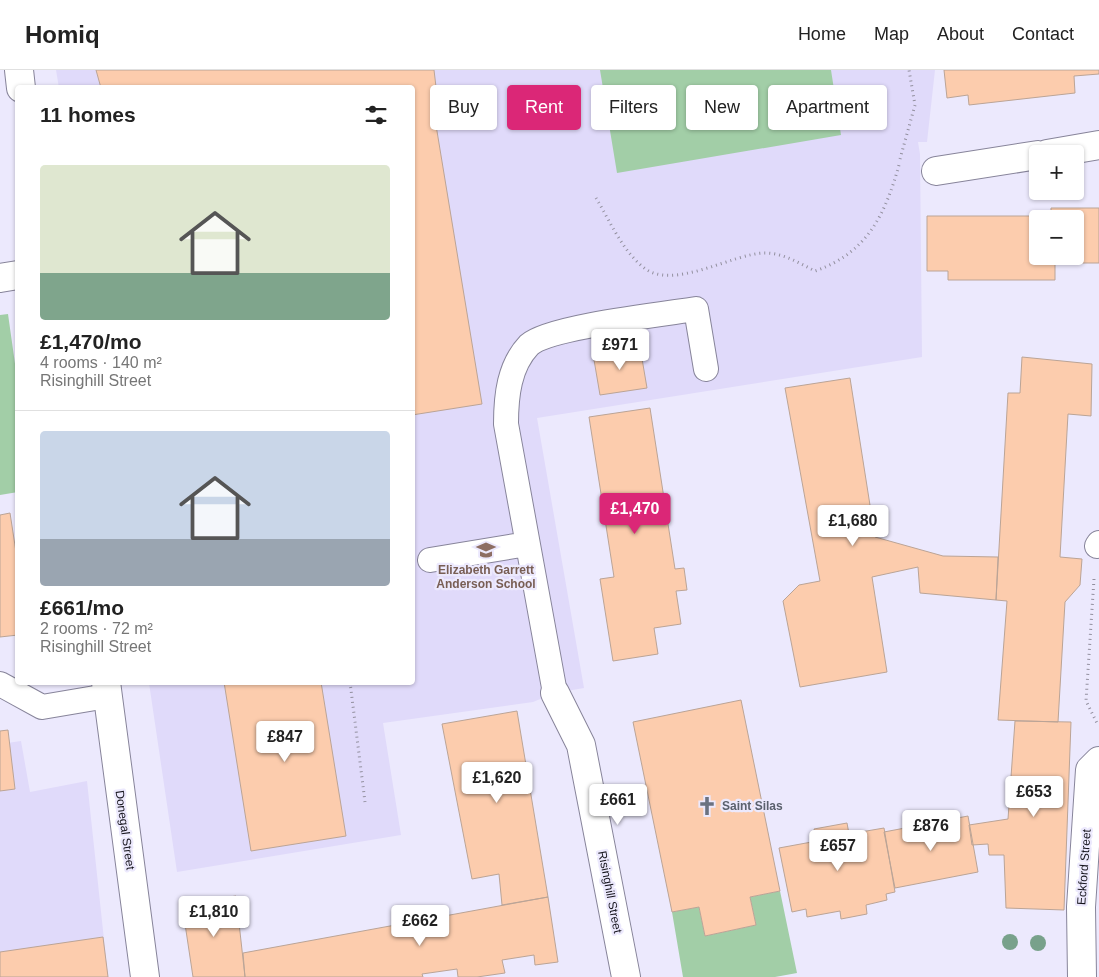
<!DOCTYPE html>
<html lang="en">
<head>
<meta charset="utf-8">
<style>
	body { margin:0; font-family:Helvetica,sans-serif; background:#f2f2f2; color:#222; height:100vh; display:flex; flex-direction:column; font-size:19px; white-space:nowrap }
	* { box-sizing:border-box; margin:0 }
	p { font-size:16px; color:#767676 }
	.icon { flex:none; width:28px; height:28px; fill:none; stroke:currentColor; stroke-width:2; stroke-linecap:round; stroke-linejoin:round }
	.map { position:relative; flex:1; overflow:hidden }
	.drawer { position:absolute; left:15px; top:15px; width:400px; height:600px; display:flex; flex-direction:column; background:#fff; border-radius:5px; box-shadow:0 1px 4px #0004 }
	.drawer>* { flex:none }
	.hud { position:absolute; left:430px; top:15px; width:475px; height:45px; display:flex; gap:10px }
	.buttons { position:absolute; left:1029px; top:75px; display:grid; gap:10px }
	.buttons a { display:grid; place-items:center; width:55px; height:55px; border-radius:5px; background:#fff; box-shadow:0 1px 4px #0004; font-size:25px }
	.price { position:absolute; translate:-50% -42px; padding:0 11px; border-radius:5px; background:#fff; color:#222; font-size:16px; line-height:32px; filter:drop-shadow(0 1px 2px #0008) }
	.price::after { content:''; position:absolute; left:50%; top:30px; width:15px; height:11px; margin-left:-8px; background:inherit; clip-path:polygon(0 0,100% 0,50% 100%) }
	.price.active { background:#db2777; color:#fff }
	ul { padding:0; list-style:none }
	li { display:grid; align-content:center; gap:10px; height:265px; padding:0 25px }
	li+li { border-top:1px solid #e0e0e0 }
	li span { display:grid; place-items:center; height:155px; border-radius:5px; color:#555 }
	li>.icon { margin-inline-start:auto }
	span .icon { width:90px; height:90px; fill:#fffc; stroke-width:1 }
	li b { font-size:21px }
	h2 { display:flex; justify-content:space-between; align-items:center; height:60px; padding:0 25px; font-size:21px }
	.tag { padding:0 18px; border-radius:5px; background:#fff; box-shadow:0 1px 4px #0004; font-size:18px; line-height:45px }
	.tag.active { background:#db2777; color:#fff }
	header { display:flex; align-items:center; gap:30px; box-sizing:border-box; height:70px; padding:0 25px; background:#fff; border-bottom:1px solid #e0e0e0 }
	header strong { font-size:24px }
	nav { display:flex; gap:28px; margin-inline-start:auto; font-size:18px }
	.map>svg:first-child { display:block }
	.built { fill:#e0dafa }
	.green { fill:#a2cea7 }
	.building { fill:#fcccad; stroke:#bba496 }
	.lines { fill:none; stroke-linecap:round; stroke-linejoin:round }
	.service-casing { stroke:#87849a; stroke-width:26 }
	.minor-casing { stroke:#87849a; stroke-width:30 }
	.path { stroke:#93909f; stroke-width:3; stroke-dasharray:1 4; stroke-linecap:butt }
	.service { stroke:#fff; stroke-width:24 }
	.minor { stroke:#fff; stroke-width:28 }
	.tree { fill:#78a18b }
	.labels { text-anchor:middle; dominant-baseline:central; stroke-width:4.5; stroke-linejoin:round; paint-order:stroke }
	.education-label { font-size:12px; font-weight:bold; fill:#785e54; stroke:#ece9fd }
	.worship-label { font-size:12px; font-weight:bold; fill:#5b616d; stroke:#ece9fd; text-anchor:start }
	.street-label { font-size:12px; fill:#15141c; stroke:#ece9fd }
</style>
</head>
<body>
<header>
<strong>Homiq</strong>
<nav><a>Home</a><a>Map</a><a>About</a><a>Contact</a></nav>
</header>
<div class="map">
<svg width="1099" height="907" viewBox="0 0 1099 907">
	<rect width="100%" height="100%" fill="#ece9fd"/>
	<path class="built" d="M56,0H935L927,72H918L920,84L922,287L537,348L584,618L555,623L533,632L383,653L401,765L177,802L149,613L412,612V18H59Z
		M21,671L30,722L87,711L108,907H0V674Z"/>
	<path class="green" d="M600,0H831L841,65L617,103Z
		M8,244L17,308L18,422L0,425V245Z
		M780,821L797,903L775,907H683L672,842L699,837L705,866L756,855L750,827Z"/>
	<path class="building" d="M96,0H434L439,42L434,43L482,334L412,345V18H101Z
		M944,0H1099V4L1074,6L1075,23L969,35L968,25L947,28Z
		M1051,138H1099V193H1055V210H948V201H927V146H1036L1038,186H1075V149H1051Z
		M640,277L647,318L600,325L593,284Z
		M1022,287L1092,294L1091,346L1068,344L1060,487L1082,489L1080,515L1065,532L1058,652L998,650L1007,531L996,530L1008,323H1020Z
		M850,308L875,467L943,486L998,487L996,530L920,523L918,497L872,507L887,602L800,617L783,531L799,515L820,511L785,318Z
		M650,338L675,499L684,498L687,520L676,521L681,554L654,558L658,584L613,591L600,509L614,507L589,347Z
		M10,443L18,495V565L0,567V445Z
		M224,612H321L346,766L251,781Z
		M741,630L780,821L750,827L756,855L705,866L699,837L672,842L633,652Z
		M517,641L548,827L502,835L499,804L472,809L442,654Z
		M1015,651L1071,652L1064,840L1006,838L1004,785H989L988,774L972,775L969,755L1008,749Z
		M8,660L15,719L0,721V661Z
		M968,746L978,802L895,818L884,762Z
		M847,753L849,764L884,758L895,822L886,824L887,830L866,835L867,844L841,849L840,841L807,847L806,839L792,842L779,778L817,771L814,759Z
		M236,826L245,907H193L182,834Z
		M548,827L558,892L535,895L534,885L502,890L505,903L477,907H458L457,899L422,904L423,907H245L243,883Z
		M103,867L108,907H0V882Z"/>
	<g class="lines">
		<g class="service-casing">
			<path id="service" d="M1097,476L1099,473
				M430,490L527,474
				M0,614L42,637L107,626
				M555,623L506,354C506,326 509,296 529,275C548,257 664,244 696,239L706,299"/>
		</g>
		<g class="minor-casing">
			<path id="minor" d="M19,0L21,18
				M1047,84L1099,75
				M936,101L1038,85
				M0,208L18,205
				M106,612L145,907
				M555,623L581,675L626,907
				M1082,907L1081,837L1090,700L1099,691"/>
		</g>
		<path class="path" d="M900,89L915,35L909,0
			M596,128C610,151 622,180 643,197C672,222 733,183 765,183C783,183 799,193 815,201C867,183 885,145 899,95
			M1094,509L1086,631L1098,655
			M350,612L365,732"/>
		<use href="#service" class="service"/>
		<use href="#minor" class="minor"/>
	</g>
	<g class="tree">
		<circle cx="1010" cy="872" r="8"/>
		<circle cx="1038" cy="873" r="8"/>
	</g>
	<defs>
		<g id="school-bare" transform="scale(1.5)"><path d="M0-5L7-2L0 1L-7-2ZM-4 1L0 2.5L4 1V4Q0 6-4 4Z" fill="#8d6e63" stroke="#ece9fd" stroke-width="2.5" paint-order="stroke"/></g>
		<g id="church-bare" transform="scale(1.5)"><path d="M-1.2-6h2.4v3.5h3.3v2.4h-3.3V6h-2.4V-.1h-3.3v-2.4h3.3Z" fill="#6b7280" stroke="#ece9fd" stroke-width="2.5" paint-order="stroke"/></g>
	</defs>
	<g fill-rule="evenodd">
		<use href="#school-bare" x="486" y="480"/>
		<use href="#church-bare" x="707" y="736"/>
	</g>
	<g class="labels">
		<g class="education-label">
			<text x="486" y="500">Elizabeth Garrett<tspan x="486" dy="14">Anderson School</tspan></text>
		</g>
		<g class="worship-label">
			<text x="722" y="736">Saint Silas</text>
		</g>
		<g class="street-label">
			<text transform="translate(125 760) rotate(82)">Donegal Street</text>
			<text transform="translate(1084 797) rotate(-86)">Eckford Street</text>
			<text transform="translate(610 822) rotate(79)">Risinghill Street</text>
		</g>
	</g>
</svg>
<div class="buttons">
<a>+</a>
<a>−</a>
</div>
<b class="price" style="left:620px;top:301px">£971</b>
<b class="price active" style="left:635px;top:465px">£1,470</b>
<b class="price" style="left:853px;top:477px">£1,680</b>
<b class="price" style="left:285px;top:693px">£847</b>
<b class="price" style="left:497px;top:734px">£1,620</b>
<b class="price" style="left:1034px;top:748px">£653</b>
<b class="price" style="left:618px;top:756px">£661</b>
<b class="price" style="left:931px;top:782px">£876</b>
<b class="price" style="left:838px;top:802px">£657</b>
<b class="price" style="left:214px;top:868px">£1,810</b>
<b class="price" style="left:420px;top:877px">£662</b>
<div class="hud">
<a class="tag">Buy</a>
<a class="tag active">Rent</a>
<a class="tag">Filters</a>
<a class="tag">New</a>
<a class="tag">Apartment</a>
</div>
<section class="drawer">
<h2>11 homes<svg class="icon" aria-label="filters" viewBox="0 0 24 24"><path d="M4 7h16M4 17h16"/><circle cx="9" cy="7" r="2"/><circle cx="15" cy="17" r="2"/></svg></h2>
<ul>
<li><span style="background:linear-gradient(#dfe7d0 70%,#7fa58c 0)"><svg class="icon" aria-label="home" viewBox="0 0 24 24"><path d="M3 11l9-7 9 7M6 9v11h12V9"/></svg></span><div><b>£1,470/mo</b><p>4 rooms · 140 m²</p><p>Risinghill Street</p></div></li>
<li><span style="background:linear-gradient(#c9d6e8 70%,#9aa5b1 0)"><svg class="icon" aria-label="home" viewBox="0 0 24 24"><path d="M3 11l9-7 9 7M6 9v11h12V9"/></svg></span><div><b>£661/mo</b><p>2 rooms · 72 m²</p><p>Risinghill Street</p></div></li>
</ul>
</section>
</div>
</body>
</html>
